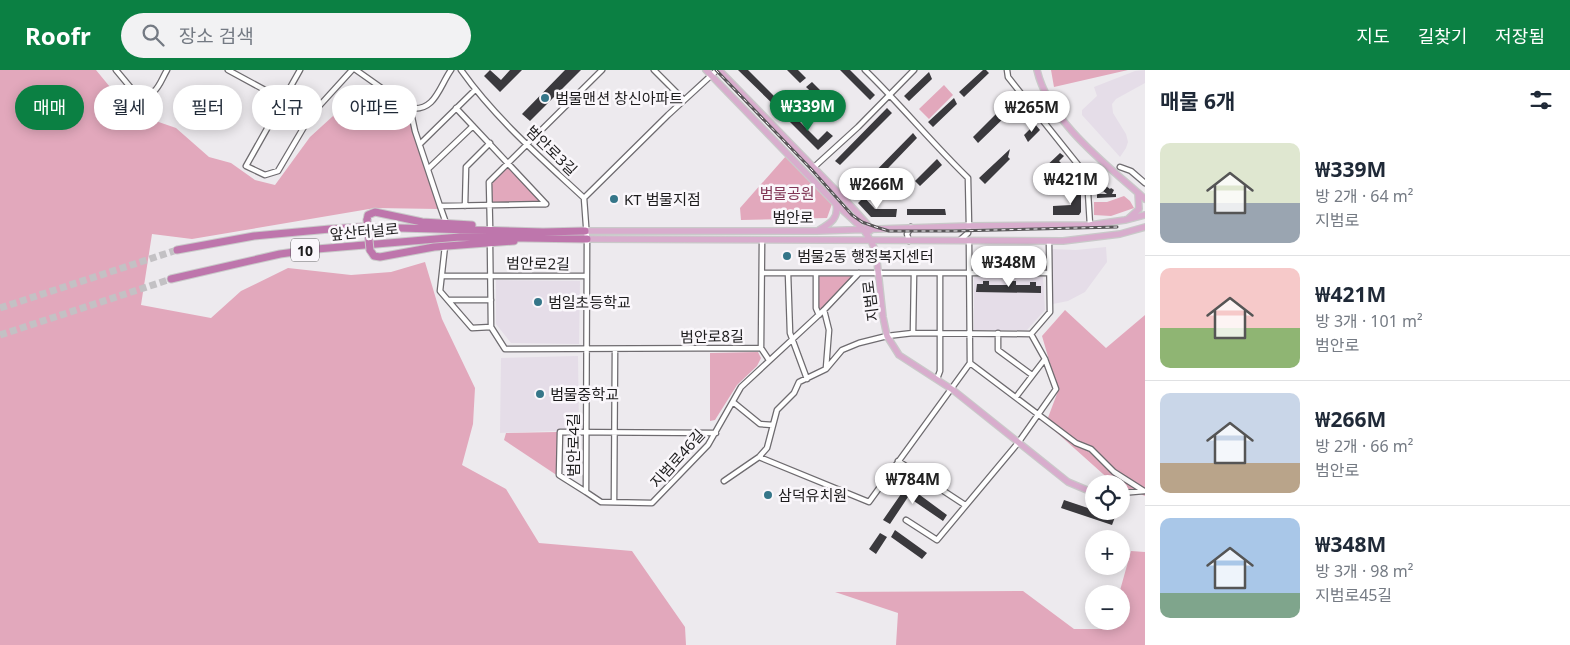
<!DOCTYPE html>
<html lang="ko">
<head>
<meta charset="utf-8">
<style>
	body { margin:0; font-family:"Noto Sans","Noto Sans KR",sans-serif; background:#f2f2f3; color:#1f2937; height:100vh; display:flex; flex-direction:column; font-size:19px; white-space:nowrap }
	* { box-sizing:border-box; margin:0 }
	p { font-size:16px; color:#747a83 }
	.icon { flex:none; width:28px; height:28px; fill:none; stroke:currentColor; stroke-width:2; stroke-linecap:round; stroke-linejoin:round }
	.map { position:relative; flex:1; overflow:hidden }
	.panel { display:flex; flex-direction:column; background:#fff; width:425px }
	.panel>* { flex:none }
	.hud { position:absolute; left:15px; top:15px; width:475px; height:45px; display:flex; gap:10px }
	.buttons { position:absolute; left:1085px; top:405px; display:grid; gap:10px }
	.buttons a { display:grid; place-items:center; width:45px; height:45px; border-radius:50%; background:#fff; box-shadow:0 2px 12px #0003; font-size:25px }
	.price { position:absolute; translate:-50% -42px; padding:0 11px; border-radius:18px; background:#fff; color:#222; font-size:16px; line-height:32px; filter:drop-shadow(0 1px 2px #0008) }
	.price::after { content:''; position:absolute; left:50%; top:30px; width:15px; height:11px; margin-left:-8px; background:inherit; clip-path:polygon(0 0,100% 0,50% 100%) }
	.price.current { background:#0b8043; color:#fff }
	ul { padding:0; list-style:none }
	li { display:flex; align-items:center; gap:15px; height:125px; padding:0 15px }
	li+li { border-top:1px solid #e0e1e3 }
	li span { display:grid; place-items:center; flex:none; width:140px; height:100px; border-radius:10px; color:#555 }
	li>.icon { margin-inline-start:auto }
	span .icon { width:60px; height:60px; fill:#fffc; stroke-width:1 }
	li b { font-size:21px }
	h2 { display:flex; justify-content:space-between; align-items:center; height:60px; padding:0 15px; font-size:21px }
	.tag { padding:0 18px; border-radius:22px; background:#fff; box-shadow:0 2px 12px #0003; font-size:18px; line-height:45px }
	.tag.current { background:#0b8043; color:#fff }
	header { display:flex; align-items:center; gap:30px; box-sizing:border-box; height:70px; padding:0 25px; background:#0b8043; color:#fff }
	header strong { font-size:24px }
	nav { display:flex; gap:28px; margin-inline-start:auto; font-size:18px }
	.search { width:350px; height:45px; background:#f2f2f3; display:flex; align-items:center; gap:12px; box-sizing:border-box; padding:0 18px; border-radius:28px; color:#747a83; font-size:19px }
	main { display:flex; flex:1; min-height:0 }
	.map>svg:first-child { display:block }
	.built { fill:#e5dde8 }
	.green { fill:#e2a8bc }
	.building { fill:#3a393d }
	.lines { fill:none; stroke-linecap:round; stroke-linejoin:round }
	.highway-tunnel { stroke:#c3c1c4; stroke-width:7; stroke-dasharray:7 3.5; stroke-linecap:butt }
	.minor-casing { stroke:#6e6b6f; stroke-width:7 }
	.major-casing { stroke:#c9c9c9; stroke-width:8 }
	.highway-casing { stroke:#c9c9c9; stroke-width:9 }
	.minor { stroke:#fff; stroke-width:4.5 }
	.major { stroke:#d8adcd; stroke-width:5.5 }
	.highway { stroke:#be76ac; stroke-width:7 }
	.rail-casing { stroke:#585658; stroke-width:3 }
	.rail { stroke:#faf7fb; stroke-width:1; stroke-dasharray:4; stroke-linecap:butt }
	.highway-bridge-casing { stroke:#c9c9c9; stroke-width:9; stroke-linecap:butt }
	.highway-bridge { stroke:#be76ac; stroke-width:7 }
	.poi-dot { fill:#357689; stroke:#faf7fb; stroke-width:2 }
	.labels { text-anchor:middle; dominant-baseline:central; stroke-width:5; stroke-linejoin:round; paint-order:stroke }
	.shield { fill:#faf7fb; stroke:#5f5e60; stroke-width:1 }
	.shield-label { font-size:14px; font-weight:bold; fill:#1d1c1d }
	.poi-label { font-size:15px; fill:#1d1c1d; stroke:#faf7fb; text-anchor:start }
	.street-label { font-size:15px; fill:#1d1c1d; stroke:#faf7fb }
	.park-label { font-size:15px; fill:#803555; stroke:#faf7fb }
</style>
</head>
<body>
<header>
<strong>Roofr</strong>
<div class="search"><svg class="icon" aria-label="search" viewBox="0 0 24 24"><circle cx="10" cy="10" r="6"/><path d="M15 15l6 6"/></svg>장소 검색</div>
<nav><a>지도</a><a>길찾기</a><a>저장됨</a></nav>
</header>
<main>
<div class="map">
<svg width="1145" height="575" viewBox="0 0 1145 575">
	<rect width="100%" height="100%" fill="#edeaee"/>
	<path class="built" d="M1145,0V13L1116,29L1112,34L1113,43L1126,64L1128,72L1126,78L1120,87L1082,45V40L1097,26L1094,17L1135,1Z
		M1106,177L1107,192L1085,222L1068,231L1053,234L1051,179L1076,180Z
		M974,207H1043L1045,240L1027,260H974Z
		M496,210L580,211L579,274L511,273L496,254Z
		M578,286L579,360L500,363L501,288Z"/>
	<path class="green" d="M0,0H96L119,28L150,49L176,58L209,87L231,93L255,110L275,115L310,67L367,15L406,40L439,139L375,138L192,169L152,164L141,235L211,248L241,221L288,198L351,205L391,202L425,192L442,249L475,318L473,354L462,395L506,419L539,473L632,481L685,557L686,575H0Z
		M1051,0H1128L1054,17Z
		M944,15L953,25L929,49L919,39Z
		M786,86L832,134L827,148L741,150L740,138Z
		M508,96L540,131V133L492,134L491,112Z
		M903,101L912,110L895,129L885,120Z
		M1124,126L1130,131L1134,138L1111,146L1094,145V132H1107Z
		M817,204H856L820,240L817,239Z
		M1065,240L1106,278L1145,245V426L1121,416V414L1112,412L1046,353L1058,321L1042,266Z
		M758,282L761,288L757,296L737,315L715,350L710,351V283Z
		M557,362L558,406L504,370L506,363Z
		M1131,481L1145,482V575H896L898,543L835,522L1023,521L1074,559H1109L1112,551H1121V524H1119Z"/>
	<path class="building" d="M490,0L501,10L510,0H522L500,22L484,6Z
		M565,0H581L530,51L522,44Z
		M738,0H748L783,35L779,40Z
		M787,0H798L806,8L800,13Z
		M840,0H850L875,25L870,30Z
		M983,0H986L989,3L964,27L959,22Z
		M929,2L932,9L909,31L904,26Z
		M812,12L842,42L837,47L806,17Z
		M954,28L957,34L933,57L928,52Z
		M1012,28L1017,33L1006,43L1008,44L978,73L973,67Z
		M887,38L892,43L840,95L835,91Z
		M788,40L818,70L827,61L833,66L818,80L783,45Z
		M1035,54L1040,60L1028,72L1024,65Z
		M913,63L917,68L866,121L861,116Z
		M1010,79L1008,87L1010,89L985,114L979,108Z
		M1060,83L1064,86L1059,91L1061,93L1043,110L1036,103L1041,99L1042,100Z
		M937,89L942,95L920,116L915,111Z
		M1095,108L1110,119L1111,118L1114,120L1112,124H1116V127L1097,128V124H1107L1091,112Z
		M1072,117H1081V142L1079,145H1053V136L1071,135Z
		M864,127L875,139H897L896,147H871L858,133Z
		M907,139H945L946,145H907Z
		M983,211H989V215H1007V211H1016V215H1030V212H1036V216H1041V223L976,222L977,214H983Z
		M905,414L947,445L943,451L908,427L890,454L883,450L901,424L899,422Z
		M1064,430L1115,447L1112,455L1061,438Z
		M895,460L927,483L922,489L891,467Z
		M880,463L887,467L876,484L869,479Z"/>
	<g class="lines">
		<path class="highway-tunnel" d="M0,238L177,180
			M0,265L171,209"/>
		<g class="minor-casing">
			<path id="minor" d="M116,0L136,24C157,28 158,16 167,0
				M228,0L311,45
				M300,0L246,96L265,105L278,101L311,45L352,0
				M356,0L410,38L415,61L440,136
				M461,0C495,48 541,88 584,128L587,169L586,422L601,432L652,433L708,375L741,317L824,240L859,203
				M654,0L684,30
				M865,0C901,35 932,73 968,108L969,156L968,163L960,170
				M1007,0L1008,7L1087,106L1090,155
				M410,38C435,42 439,17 451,0
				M456,38L546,134
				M420,74L475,20
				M1120,97L1131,101L1145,113
				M813,98L858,57L914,0
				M428,99L473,56
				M584,128L668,45L717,0
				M465,136L466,97L490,73
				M446,153L440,136L546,134
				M490,156L489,112L602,0
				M909,171L907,164L911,157
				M969,172L970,293L1076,373L1091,379L1114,402L1144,421
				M490,174L491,257L505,279L761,278
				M445,176L440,221L472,258L491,257
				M762,203H1048
				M788,203L790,263L807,309
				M816,203V238L819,245
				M442,206H586
				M448,230H491
				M824,240L829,260L826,298
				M913,263L914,203
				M998,263V280L1032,305
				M1031,264L1050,242L1049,171
				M761,278L762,171
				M761,278L769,290
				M937,309L940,301V203
				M1016,327L1045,289
				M733,332L760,354L773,355
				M759,387L869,432L970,293
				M898,391L965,435
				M724,411L759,387L767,378L777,340L794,323L799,312L826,299L842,280L859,273L887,266L913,263L1031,264
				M586,422L559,405L560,362L716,363
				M1121,423L1144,421
				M614,432L615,279
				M906,450L937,470L1018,373L1056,319L1045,289L1031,264"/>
		</g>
		<g class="major-casing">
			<path id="major" d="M706,0L836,134L863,159L871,171L876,182L883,247L887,266L899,285L953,320L1068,412L1094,423
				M719,0L851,136L867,154L870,161
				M1037,0C1049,52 1107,95 1145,129
				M1129,148L1139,139L1138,123
				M819,160C831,153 839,148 836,134
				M585,161H817L969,156L1090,155L1125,150L1145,145
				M587,169L1063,171L1120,164L1145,157"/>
		</g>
		<g class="highway-casing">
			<path id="highway" d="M367,150L368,145L375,142L422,152L472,155
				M177,180L254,166L330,159L361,157L543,162L585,161
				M370,180L374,186L380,187L434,177L514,171
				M171,209L280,184L317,179L460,167L587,169"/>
		</g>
		<use href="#minor" class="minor"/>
		<use href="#major" class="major"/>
		<use href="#highway" class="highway"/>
		<g class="rail-casing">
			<path id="rail" d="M716,0L812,100L852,145L862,152L876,157L889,161H954L1117,157"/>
		</g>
		<use href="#rail" class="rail"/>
		<g class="highway-bridge-casing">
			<path id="highway-bridge" d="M367,150L370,180"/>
		</g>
		<use href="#highway-bridge" class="highway-bridge"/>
	</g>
	<g class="poi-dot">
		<circle cx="545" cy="28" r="5"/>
		<circle cx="614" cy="129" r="5"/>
		<circle cx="787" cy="186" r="5"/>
		<circle cx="538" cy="232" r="5"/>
		<circle cx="540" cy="324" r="5"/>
		<circle cx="768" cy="425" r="5"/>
	</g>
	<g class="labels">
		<rect class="shield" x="291" y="168.5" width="28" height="23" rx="4"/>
		<g class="shield-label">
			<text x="305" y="180">10</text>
		</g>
		<g class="poi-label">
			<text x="555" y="28">범물맨션 창신아파트</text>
			<text x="624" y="129">KT 범물지점</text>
			<text x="797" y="186">범물2동 행정복지센터</text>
			<text x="548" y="232">범일초등학교</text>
			<text x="550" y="324">범물중학교</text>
			<text x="778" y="425">삼덕유치원</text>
		</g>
		<g class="street-label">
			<text transform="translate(552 80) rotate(44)">범안로3길</text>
			<text x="793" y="147">범안로</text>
			<text transform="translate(364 161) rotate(-5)">앞산터널로</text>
			<text transform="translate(538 193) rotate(1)">범안로2길</text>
			<text transform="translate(870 231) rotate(-97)">지범로</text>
			<text transform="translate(712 266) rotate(-1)">범안로8길</text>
			<text transform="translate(573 375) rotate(-90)">범안로4길</text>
			<text transform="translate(677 388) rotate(-48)">지범로46길</text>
		</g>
		<g class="park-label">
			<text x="787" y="123">범물공원</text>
		</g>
	</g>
</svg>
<div class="buttons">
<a><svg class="icon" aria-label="locate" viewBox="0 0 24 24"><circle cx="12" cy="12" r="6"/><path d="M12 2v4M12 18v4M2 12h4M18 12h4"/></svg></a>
<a>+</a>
<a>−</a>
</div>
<b class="price current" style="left:808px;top:62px">₩339M</b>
<b class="price" style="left:1032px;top:63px">₩265M</b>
<b class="price" style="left:1071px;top:135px">₩421M</b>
<b class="price" style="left:877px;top:140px">₩266M</b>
<b class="price" style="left:1009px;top:218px">₩348M</b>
<b class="price" style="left:913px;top:435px">₩784M</b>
<div class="hud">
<a class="tag current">매매</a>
<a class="tag">월세</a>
<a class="tag">필터</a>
<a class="tag">신규</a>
<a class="tag">아파트</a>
</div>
</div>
<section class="panel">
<h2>매물 6개<svg class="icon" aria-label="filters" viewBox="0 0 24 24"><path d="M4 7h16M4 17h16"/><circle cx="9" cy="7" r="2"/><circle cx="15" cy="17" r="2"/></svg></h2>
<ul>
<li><span style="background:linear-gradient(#dfe7d0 60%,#9aa5b1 0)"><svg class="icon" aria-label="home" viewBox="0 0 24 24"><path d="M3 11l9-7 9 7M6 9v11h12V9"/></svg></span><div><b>₩339M</b><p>방 2개 · 64 m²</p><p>지범로</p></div></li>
<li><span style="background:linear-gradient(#f6c9c9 60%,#8fb573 0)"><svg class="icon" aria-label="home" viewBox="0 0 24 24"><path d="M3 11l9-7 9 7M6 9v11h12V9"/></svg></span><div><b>₩421M</b><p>방 3개 · 101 m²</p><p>범안로</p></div></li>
<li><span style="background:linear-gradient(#c9d6e8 70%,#b9a48a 0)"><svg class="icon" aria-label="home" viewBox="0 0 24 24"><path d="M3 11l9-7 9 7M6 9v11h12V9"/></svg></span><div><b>₩266M</b><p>방 2개 · 66 m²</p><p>범안로</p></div></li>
<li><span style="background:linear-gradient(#a9c7e8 75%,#7fa58c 0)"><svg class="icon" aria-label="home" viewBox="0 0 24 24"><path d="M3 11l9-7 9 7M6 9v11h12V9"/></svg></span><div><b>₩348M</b><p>방 3개 · 98 m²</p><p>지범로45길</p></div></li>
</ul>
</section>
</main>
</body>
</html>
